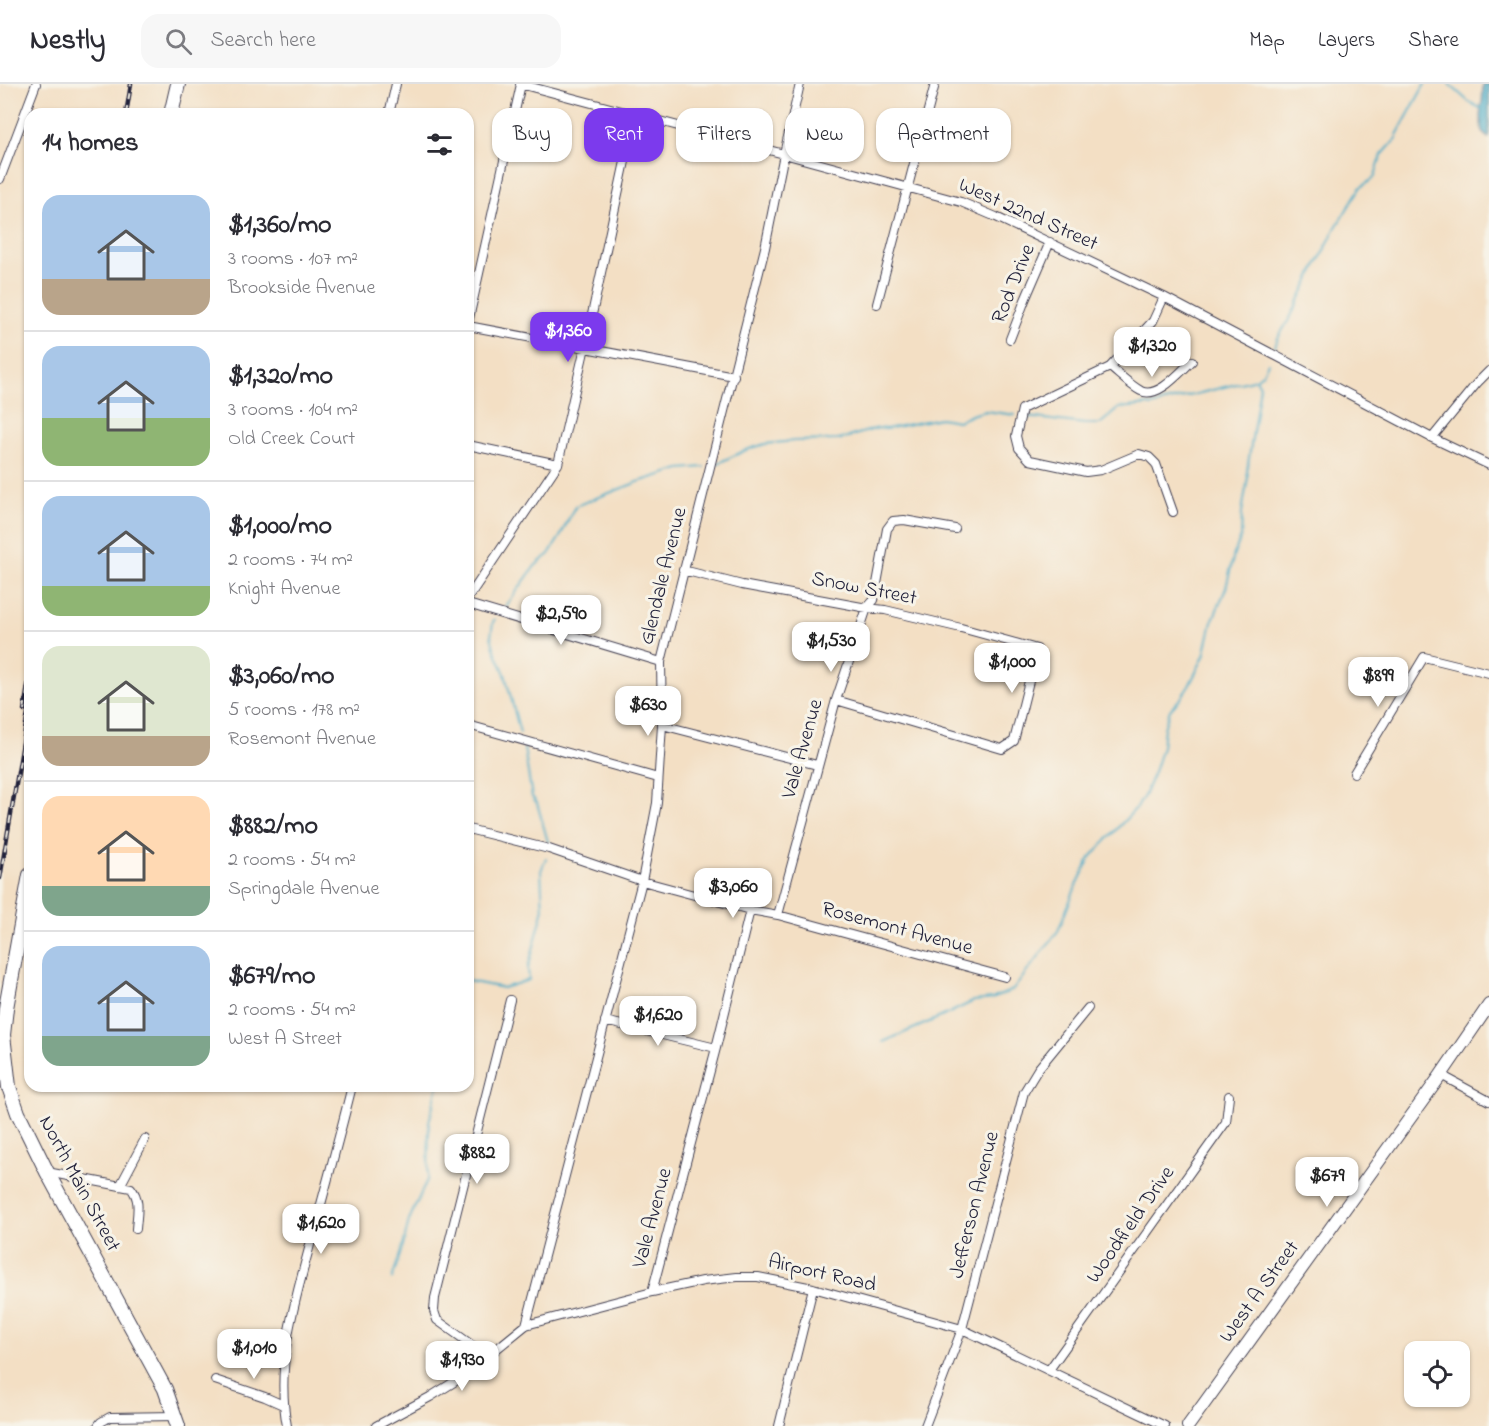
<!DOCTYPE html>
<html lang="en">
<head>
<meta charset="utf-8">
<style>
	body { margin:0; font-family:"Indie Flower",sans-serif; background:#f7f7f7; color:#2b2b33; height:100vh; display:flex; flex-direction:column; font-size:22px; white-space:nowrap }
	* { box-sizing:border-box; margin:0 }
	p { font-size:20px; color:#7c7c81 }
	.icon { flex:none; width:33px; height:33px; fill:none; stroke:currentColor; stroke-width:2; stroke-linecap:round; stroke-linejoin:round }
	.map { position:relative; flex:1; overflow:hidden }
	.drawer { position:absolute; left:24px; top:24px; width:450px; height:984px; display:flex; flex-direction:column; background:#fff; border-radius:18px; box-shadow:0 2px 4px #0004 }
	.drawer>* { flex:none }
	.banner { position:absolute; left:492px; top:24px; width:570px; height:54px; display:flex; gap:12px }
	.tools { position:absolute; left:1404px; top:1257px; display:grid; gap:12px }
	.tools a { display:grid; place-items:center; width:66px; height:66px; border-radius:12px; background:#fff; box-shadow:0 2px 4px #0004; font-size:30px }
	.price { position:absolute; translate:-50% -51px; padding:0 14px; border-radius:12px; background:#fff; color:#222; font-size:20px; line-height:39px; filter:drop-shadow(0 2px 3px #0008) }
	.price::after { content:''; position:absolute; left:50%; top:36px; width:18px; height:14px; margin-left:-9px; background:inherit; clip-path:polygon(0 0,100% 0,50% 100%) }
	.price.current { background:#7c3aed; color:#fff }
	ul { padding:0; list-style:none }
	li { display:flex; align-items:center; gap:18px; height:150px; padding:0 18px }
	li+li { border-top:2px solid #e1e1e2 }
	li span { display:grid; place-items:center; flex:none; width:168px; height:120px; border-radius:18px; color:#555 }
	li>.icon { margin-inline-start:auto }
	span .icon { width:72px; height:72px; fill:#fffc; stroke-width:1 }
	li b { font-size:26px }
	h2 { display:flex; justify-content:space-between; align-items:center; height:72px; padding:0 18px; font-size:26px }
	.tag { padding:0 21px; border-radius:18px; background:#fff; box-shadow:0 2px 4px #0004; font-size:21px; line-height:54px }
	.tag.current { background:#7c3aed; color:#fff }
	header { display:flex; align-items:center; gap:36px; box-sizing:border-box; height:84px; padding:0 30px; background:#fff; border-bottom:2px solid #e1e1e2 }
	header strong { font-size:28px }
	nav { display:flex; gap:33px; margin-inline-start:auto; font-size:21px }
	.search { width:420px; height:54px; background:#f7f7f7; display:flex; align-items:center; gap:15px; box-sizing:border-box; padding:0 21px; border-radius:18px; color:#7c7c81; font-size:22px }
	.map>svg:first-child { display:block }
	.water { fill:#47aac7; stroke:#346681; stroke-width:1.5 }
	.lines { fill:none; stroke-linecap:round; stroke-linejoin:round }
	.stream { stroke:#47aac7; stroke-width:2 }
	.street-casing { stroke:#413e50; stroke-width:10 }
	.secondary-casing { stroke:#413e50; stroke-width:14 }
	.primary-casing { stroke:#413e50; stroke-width:16 }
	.street { stroke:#fff; stroke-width:8 }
	.secondary { stroke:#fff; stroke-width:12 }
	.primary { stroke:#fff; stroke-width:14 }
	.rail-casing { stroke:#22223b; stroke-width:4.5 }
	.rail { stroke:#f7f3e8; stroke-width:2; stroke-dasharray:7; stroke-linecap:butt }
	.labels { text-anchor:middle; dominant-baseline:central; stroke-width:6; stroke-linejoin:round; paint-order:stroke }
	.street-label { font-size:21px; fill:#22223b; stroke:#f7f3e8 }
</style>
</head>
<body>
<header>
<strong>Nestly</strong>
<div class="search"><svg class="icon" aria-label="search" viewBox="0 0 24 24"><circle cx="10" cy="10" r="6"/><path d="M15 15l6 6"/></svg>Search here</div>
<nav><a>Map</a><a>Layers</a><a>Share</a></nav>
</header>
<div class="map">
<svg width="1489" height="1342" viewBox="0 0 1489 1342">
	<rect width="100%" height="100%" fill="#f7f3e8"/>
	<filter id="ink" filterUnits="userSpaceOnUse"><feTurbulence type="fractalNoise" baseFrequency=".0167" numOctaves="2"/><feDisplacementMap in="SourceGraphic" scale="12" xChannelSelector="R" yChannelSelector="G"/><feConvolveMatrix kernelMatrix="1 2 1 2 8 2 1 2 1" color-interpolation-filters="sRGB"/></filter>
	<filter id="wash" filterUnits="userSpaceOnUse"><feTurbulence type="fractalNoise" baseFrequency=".008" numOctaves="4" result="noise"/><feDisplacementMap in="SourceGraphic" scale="24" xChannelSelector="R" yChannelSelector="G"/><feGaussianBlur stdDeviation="1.35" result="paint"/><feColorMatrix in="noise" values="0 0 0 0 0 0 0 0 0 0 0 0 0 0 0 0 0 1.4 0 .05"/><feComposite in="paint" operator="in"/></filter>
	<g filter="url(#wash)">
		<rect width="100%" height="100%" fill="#f3dfc4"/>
		<path class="water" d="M1483,0H1489V54C1476,48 1484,35 1480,24C1484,18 1482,7 1483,0Z"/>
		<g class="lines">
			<path class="stream" d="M1449,0L1469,18L1480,24
				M1275,263L1278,254L1291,232L1336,143L1360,104L1374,94L1382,71L1397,54V51L1425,0
				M1027,333L1085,340H1100L1119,324L1149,321L1151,322L1160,320L1161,319L1256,295L1262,290L1268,279
				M714,381L746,366L765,360L794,357L838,356L878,344L886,345L940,334L958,337L974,330L986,327L1015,331
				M504,525L535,482L549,470L560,453L573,426L578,421L638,398L680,385L704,383
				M495,535L493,538L491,552L494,564L505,590L520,649
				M524,664L532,713L537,719L548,758
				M468,897L503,904L529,896L528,884L543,828L541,787L546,774
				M883,958L943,932L974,917L993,915L994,914L1013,906L1058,847L1074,807L1090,774L1125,736L1137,723L1144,712L1154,688L1162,663L1164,644L1170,626L1181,614L1189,602L1204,572L1212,538L1226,504L1234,470L1241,453L1242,428L1248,393L1247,387L1260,302L1256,295
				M392,1195L404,1158L409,1136L428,1094L429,1038L438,1002"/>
		</g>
	</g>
	<g filter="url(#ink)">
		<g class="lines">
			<g class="street-casing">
				<path id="street" d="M520,0L784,70L961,118L996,133L1164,213L1432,354L1489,381
					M389,30L396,0
					M0,95L36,0
					M1164,213L1153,237L1110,283L1022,325L1016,352L1019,364L1030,376L1086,388L1101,386L1139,370L1149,373L1156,380L1173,428
					M877,220L935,0
					M468,239L521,0
					M468,242L734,292
					M1010,255L1025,216L1050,158
					M1110,283C1120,291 1130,301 1141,307C1158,315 1180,288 1192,277
					M1432,354L1477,299L1489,287
					M468,361L558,380
					M683,486L742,501L867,524L885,526L961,544L1037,565L1014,657L1002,665L836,616
					M468,514L558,380L585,263L635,31
					M468,520L661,578
					M468,641L658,694
					M662,641L817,681
					M1354,689L1424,573L1489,589
					M468,745L549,765L642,797L750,826L778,831L1005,893
					M778,831L836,616L867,524L874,516L887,445L893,437L904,436L955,445
					M605,937L716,964
					M1441,991L1489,1017
					M47,1088L131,1104C141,1116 137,1130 136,1145
					M120,1102L145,1055
					M652,1208L716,964L750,826
					M526,1241L642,797L657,719L662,641L661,578L765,164L784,70L800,0
					M487,1272L437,1236L434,1227L435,1214L510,916
					M1049,1286L1226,1038L1229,1012
					M215,1296L265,1313L283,1321
					M98,1342L101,1338L110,1333L176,1332
					M287,1342C275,1279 295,1218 311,1157C325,1106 339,1054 352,1002
					M376,1342L430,1313L462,1293L526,1241L652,1208L703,1197L737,1193H758L813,1204L962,1245L1165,1342
					M779,1342L813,1204
					M925,1342L962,1245L1024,1008L1038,985L1088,924"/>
			</g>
			<g class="secondary-casing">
				<path id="secondary" d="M1188,1342L1441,991L1489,921"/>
			</g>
			<g class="primary-casing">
				<path id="primary" d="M171,30L178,0
					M30,791L6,924L3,951L9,1003L18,1029L47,1088L165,1305L178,1342"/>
			</g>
			<use href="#street" class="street"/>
			<use href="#secondary" class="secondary"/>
			<use href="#primary" class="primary"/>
			<g class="rail-casing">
				<path id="rail" d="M126,30L131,0
					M24,626L30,590
					M0,794L30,618"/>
			</g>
			<use href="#rail" class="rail"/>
		</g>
	</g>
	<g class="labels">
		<g class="street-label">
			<text transform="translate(1028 131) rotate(24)">West 22nd Street</text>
			<text transform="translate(1014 200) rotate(-68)">Rod Drive</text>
			<text transform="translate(664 492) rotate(-76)">Glendale Avenue</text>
			<text transform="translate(864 505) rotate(11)">Snow Street</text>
			<text transform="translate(803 665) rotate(-74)">Vale Avenue</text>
			<text transform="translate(897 845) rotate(15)">Rosemont Avenue</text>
			<text transform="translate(79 1100) rotate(62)">North Main Street</text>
			<text transform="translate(975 1121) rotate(-76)">Jefferson Avenue</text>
			<text transform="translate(653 1134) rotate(-75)">Vale Avenue</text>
			<text transform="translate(1131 1141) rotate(-55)">Woodfield Drive</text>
			<text transform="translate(822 1190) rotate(13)">Airport Road</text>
			<text transform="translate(1260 1208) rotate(-54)">West A Street</text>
		</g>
	</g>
</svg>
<div class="tools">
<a><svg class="icon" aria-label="locate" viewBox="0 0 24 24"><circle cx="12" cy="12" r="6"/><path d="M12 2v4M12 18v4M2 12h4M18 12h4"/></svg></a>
</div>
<b class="price current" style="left:568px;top:279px">$1,360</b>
<b class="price" style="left:1152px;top:294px">$1,320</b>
<b class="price" style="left:561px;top:562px">$2,590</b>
<b class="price" style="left:831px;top:589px">$1,530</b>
<b class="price" style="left:1012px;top:610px">$1,000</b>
<b class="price" style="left:1378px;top:624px">$899</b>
<b class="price" style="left:648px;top:653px">$630</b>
<b class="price" style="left:733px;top:835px">$3,060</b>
<b class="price" style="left:658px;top:963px">$1,620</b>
<b class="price" style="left:477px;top:1101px">$882</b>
<b class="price" style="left:1327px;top:1124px">$679</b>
<b class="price" style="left:321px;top:1171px">$1,620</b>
<b class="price" style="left:254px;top:1296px">$1,010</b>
<b class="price" style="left:462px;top:1308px">$1,930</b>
<div class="banner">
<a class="tag">Buy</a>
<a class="tag current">Rent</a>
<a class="tag">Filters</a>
<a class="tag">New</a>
<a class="tag">Apartment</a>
</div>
<section class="drawer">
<h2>14 homes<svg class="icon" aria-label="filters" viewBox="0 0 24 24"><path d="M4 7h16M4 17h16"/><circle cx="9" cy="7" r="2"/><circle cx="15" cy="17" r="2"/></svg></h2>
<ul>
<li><span style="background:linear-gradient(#a9c7e8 70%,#b9a48a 0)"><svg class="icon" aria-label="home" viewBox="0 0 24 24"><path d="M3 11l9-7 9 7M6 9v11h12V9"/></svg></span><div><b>$1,360/mo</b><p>3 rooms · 107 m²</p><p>Brookside Avenue</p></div></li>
<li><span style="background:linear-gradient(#a9c7e8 60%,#8fb573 0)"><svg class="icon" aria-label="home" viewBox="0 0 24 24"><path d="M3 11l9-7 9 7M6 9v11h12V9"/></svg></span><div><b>$1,320/mo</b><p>3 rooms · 104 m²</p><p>Old Creek Court</p></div></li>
<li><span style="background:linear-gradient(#a9c7e8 75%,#8fb573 0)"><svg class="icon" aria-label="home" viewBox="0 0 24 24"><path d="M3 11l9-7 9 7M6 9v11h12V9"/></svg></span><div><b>$1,000/mo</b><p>2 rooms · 74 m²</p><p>Knight Avenue</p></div></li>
<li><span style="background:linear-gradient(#dfe7d0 75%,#b9a48a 0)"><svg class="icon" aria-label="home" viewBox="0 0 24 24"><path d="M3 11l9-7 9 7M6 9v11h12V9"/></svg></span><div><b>$3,060/mo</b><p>5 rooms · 178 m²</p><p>Rosemont Avenue</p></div></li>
<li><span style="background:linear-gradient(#ffd9b3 75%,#7fa58c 0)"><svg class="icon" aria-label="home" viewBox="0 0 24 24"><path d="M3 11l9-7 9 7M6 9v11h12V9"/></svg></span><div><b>$882/mo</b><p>2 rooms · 54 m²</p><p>Springdale Avenue</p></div></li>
<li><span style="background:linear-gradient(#a9c7e8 75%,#7fa58c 0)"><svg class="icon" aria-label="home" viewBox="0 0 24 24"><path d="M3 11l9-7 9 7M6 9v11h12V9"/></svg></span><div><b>$679/mo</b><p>2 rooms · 54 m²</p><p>West A Street</p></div></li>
</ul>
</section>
</div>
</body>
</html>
